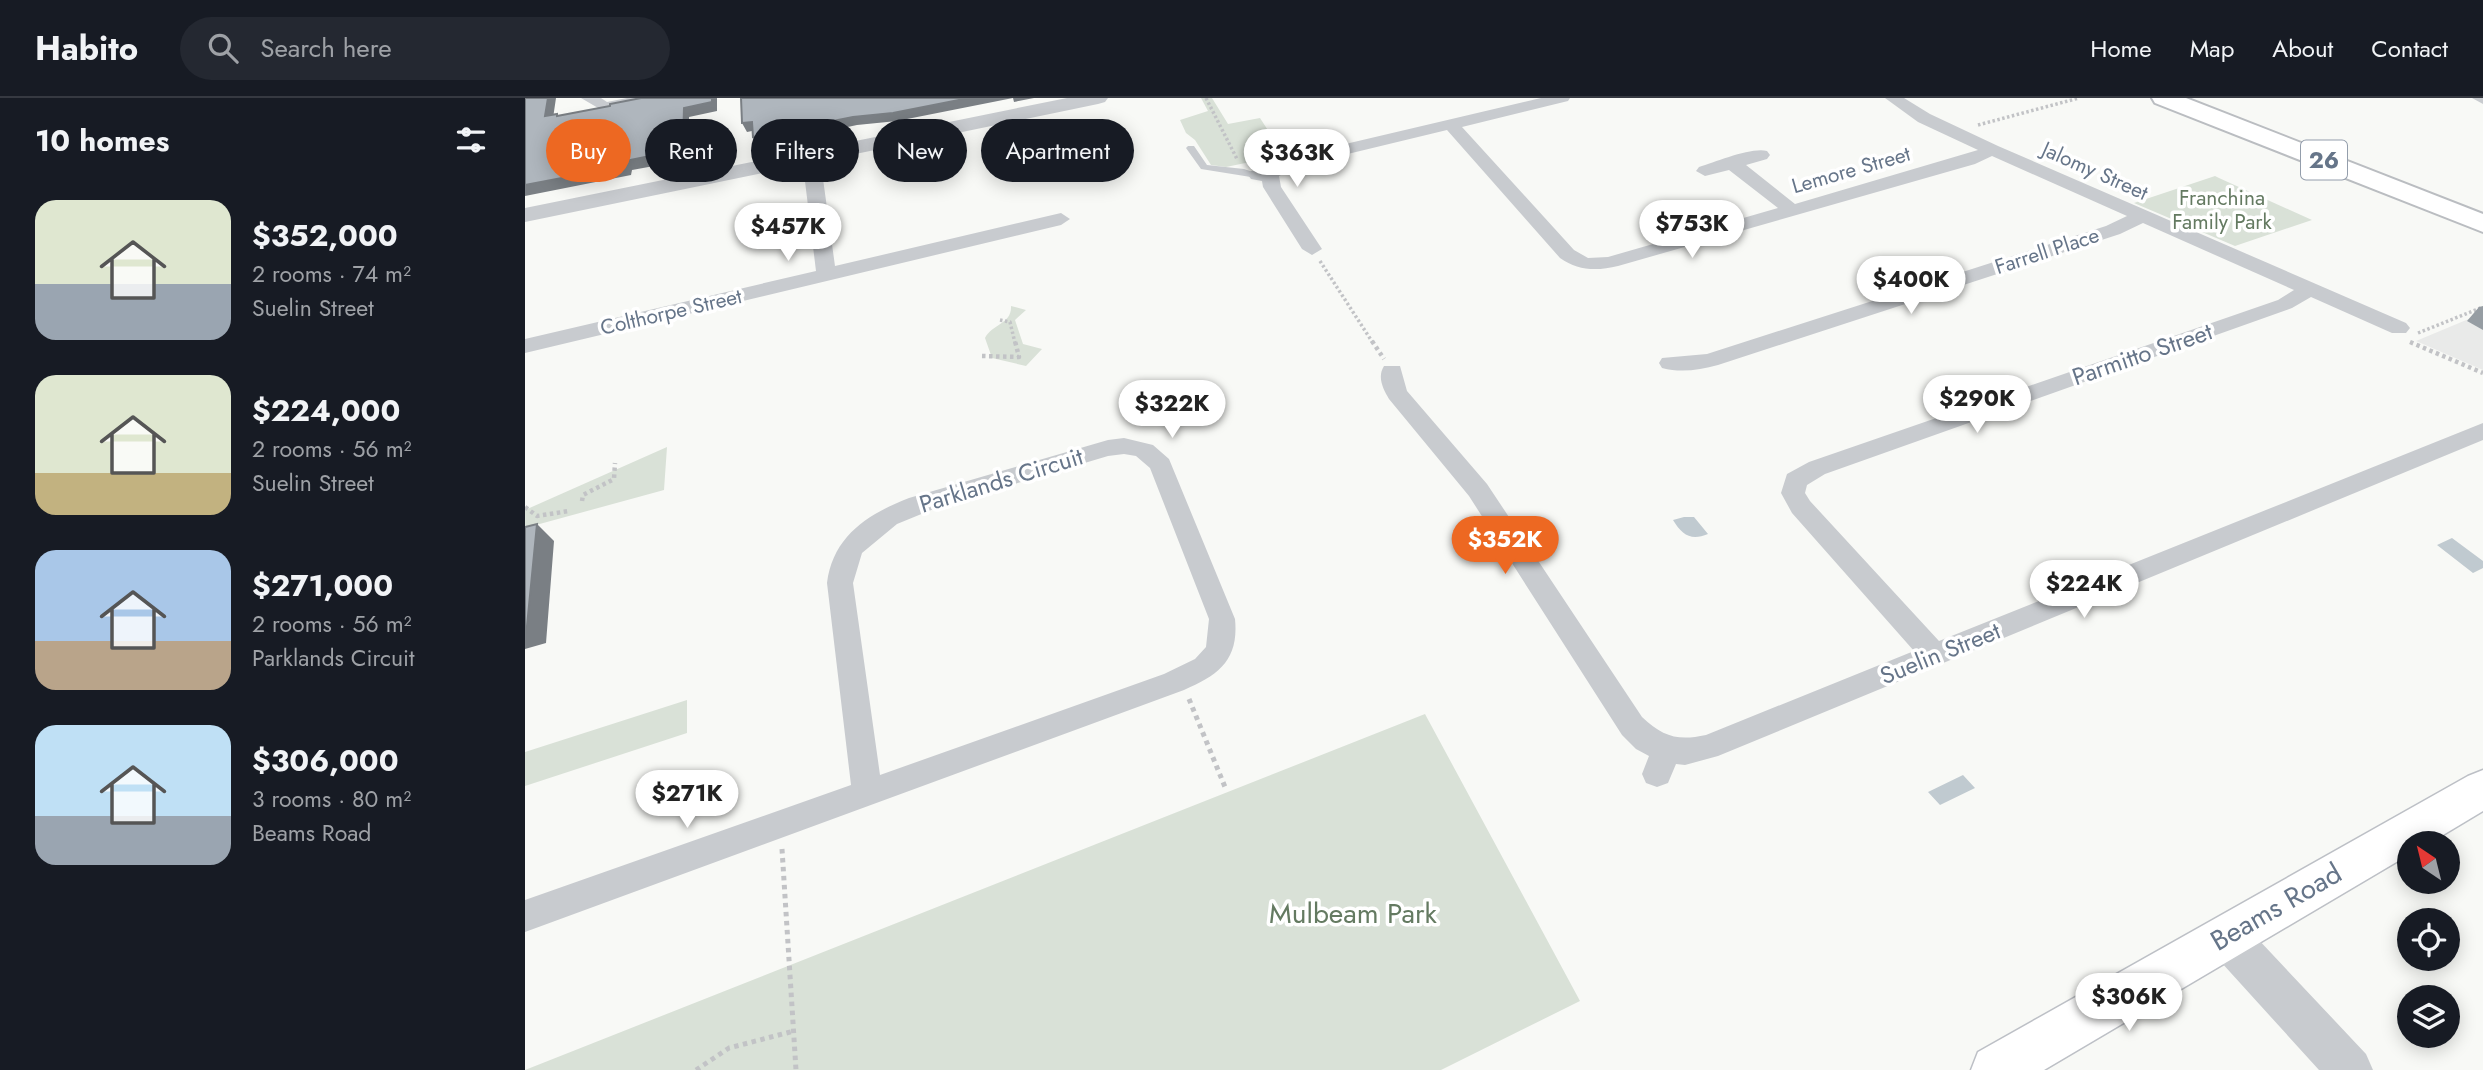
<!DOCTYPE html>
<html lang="en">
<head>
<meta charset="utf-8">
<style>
	body { margin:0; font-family:Jost,sans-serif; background:#242831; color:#f1f3f6; height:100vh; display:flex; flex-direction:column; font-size:26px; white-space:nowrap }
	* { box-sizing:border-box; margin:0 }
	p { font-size:23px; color:#9ea1a6 }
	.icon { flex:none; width:38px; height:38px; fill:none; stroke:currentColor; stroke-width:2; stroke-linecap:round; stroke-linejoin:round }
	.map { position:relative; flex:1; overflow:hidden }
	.drawer { display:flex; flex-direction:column; background:#171b24; width:525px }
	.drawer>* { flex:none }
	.top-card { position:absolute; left:21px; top:21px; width:665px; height:63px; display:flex; gap:14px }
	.needle { width:46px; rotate:325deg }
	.fabs { position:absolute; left:1872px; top:733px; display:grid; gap:14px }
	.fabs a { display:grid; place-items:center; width:63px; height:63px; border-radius:50%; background:#171b24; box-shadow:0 4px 18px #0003; font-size:35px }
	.price { position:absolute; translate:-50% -60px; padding:0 16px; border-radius:24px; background:#fff; color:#222; font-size:23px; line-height:46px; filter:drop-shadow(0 2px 4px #0008) }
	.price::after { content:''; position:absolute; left:50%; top:42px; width:21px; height:16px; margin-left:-10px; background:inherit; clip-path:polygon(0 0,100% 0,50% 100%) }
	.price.selected { background:#ed6822; color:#fff }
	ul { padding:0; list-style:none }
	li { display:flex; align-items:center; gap:21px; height:175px; padding:0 35px }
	li span { display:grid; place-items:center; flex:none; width:196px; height:140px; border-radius:21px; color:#555 }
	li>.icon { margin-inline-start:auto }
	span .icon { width:84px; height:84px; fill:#fffc; stroke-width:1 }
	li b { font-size:30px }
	h2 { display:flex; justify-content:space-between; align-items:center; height:84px; padding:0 35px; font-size:30px }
	.pill { padding:0 24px; border-radius:32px; background:#171b24; box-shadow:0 4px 18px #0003; font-size:24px; line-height:63px }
	.pill.selected { background:#ed6822; color:#fff }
	header { display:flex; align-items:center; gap:42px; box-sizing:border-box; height:98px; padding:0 35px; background:#171b24; border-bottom:2px solid #363941 }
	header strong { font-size:33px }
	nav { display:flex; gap:38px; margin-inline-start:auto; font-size:24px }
	.search { width:490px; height:63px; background:#242831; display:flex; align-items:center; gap:18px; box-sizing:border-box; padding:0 24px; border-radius:38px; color:#9ea1a6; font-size:26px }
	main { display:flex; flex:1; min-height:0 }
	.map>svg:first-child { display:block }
	.built { fill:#e9eae9 }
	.green { fill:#d9e1d7 }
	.water { fill:#c0cad0 }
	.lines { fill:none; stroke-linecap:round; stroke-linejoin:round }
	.secondary-casing { stroke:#bdc0c6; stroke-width:3 }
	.trunk-casing { stroke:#babdc1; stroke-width:4 }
	.path-far2 { stroke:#c2c3c6; stroke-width:3.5; stroke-dasharray:2.5 2.5; stroke-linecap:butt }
	.path-far1 { stroke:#c2c3c6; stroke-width:4.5; stroke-dasharray:3.5 3.5; stroke-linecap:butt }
	.path { stroke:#c2c3c6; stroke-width:5; stroke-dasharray:4.5 4.5; stroke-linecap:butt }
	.service { fill:#c8cbcf; fill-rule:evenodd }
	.minor { fill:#c8cbcf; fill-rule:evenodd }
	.tertiary { fill:#c8cbcf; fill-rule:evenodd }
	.secondary { fill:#fff; fill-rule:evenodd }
	.trunk { fill:#fff; fill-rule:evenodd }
	.wall { fill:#969da3 }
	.shaded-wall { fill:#7a7f84 }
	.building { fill:#afb6bd; stroke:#7a7f84; stroke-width:2 }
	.labels { text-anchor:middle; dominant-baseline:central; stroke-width:7; stroke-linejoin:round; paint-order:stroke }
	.far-street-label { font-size:21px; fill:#667589; stroke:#fff }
	.far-park-label { font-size:21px; fill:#647a61; stroke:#fff }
	.shield { fill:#fff; stroke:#949eac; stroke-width:2 }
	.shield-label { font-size:23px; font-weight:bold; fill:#667589 }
	.street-label { font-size:24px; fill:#667589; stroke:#fff }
	.near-street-label { font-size:28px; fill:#667589; stroke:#fff }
	.near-park-label { font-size:28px; fill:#647a61; stroke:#fff }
</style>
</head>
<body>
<header>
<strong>Habito</strong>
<div class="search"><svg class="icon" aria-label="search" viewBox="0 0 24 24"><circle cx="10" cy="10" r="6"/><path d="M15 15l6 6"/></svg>Search here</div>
<nav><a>Home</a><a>Map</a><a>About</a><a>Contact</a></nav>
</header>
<main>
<section class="drawer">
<h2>10 homes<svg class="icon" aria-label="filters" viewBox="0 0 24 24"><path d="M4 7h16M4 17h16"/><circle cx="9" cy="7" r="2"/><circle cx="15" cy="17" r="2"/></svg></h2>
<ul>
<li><span style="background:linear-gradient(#dfe7d0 60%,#9aa5b1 0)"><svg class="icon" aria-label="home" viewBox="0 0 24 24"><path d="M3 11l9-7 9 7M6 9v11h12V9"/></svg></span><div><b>$352,000</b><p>2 rooms · 74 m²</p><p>Suelin Street</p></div></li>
<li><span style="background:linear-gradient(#dfe7d0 70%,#c2b280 0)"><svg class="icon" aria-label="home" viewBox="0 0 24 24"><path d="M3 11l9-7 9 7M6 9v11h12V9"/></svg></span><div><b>$224,000</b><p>2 rooms · 56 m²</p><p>Suelin Street</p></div></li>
<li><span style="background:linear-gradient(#a9c7e8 65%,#b9a48a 0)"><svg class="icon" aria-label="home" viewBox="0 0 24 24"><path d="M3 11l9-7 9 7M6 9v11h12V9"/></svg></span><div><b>$271,000</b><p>2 rooms · 56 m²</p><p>Parklands Circuit</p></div></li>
<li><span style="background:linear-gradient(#bfe0f5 65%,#9aa5b1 0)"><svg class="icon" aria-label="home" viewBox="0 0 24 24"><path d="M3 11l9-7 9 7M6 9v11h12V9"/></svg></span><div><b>$306,000</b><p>3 rooms · 80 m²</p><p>Beams Road</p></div></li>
</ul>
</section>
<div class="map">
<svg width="1958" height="972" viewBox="0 0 1958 972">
	<rect width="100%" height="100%" fill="#f8f9f6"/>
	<path class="built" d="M1958,215V272L1891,243Z"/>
	<path class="green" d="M676,0H687L703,26L735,20L759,57L701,69L686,67L670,42L661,35L655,22L683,13Z
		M1690,78L1694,80L1787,122L1710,148L1609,105Z
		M486,208L501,212L490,222L498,246L517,251L501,268L467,260L460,240C467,226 487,226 486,208Z
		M142,349L139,392L0,430V412Z
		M162,602V635L0,688V654Z
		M900,616L1055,903L916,972H0Z"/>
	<path class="water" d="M1159,419H1169L1183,436C1166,443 1157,437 1148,422Z
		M1927,440L1958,463V470L1948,475L1912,447Z
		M1438,677L1450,690L1415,707L1403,694Z"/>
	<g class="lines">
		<g class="secondary-casing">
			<path id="secondary" d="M1958,672V713L1903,746H1885V756L1519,972H1446L1453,954L1943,678Z"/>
		</g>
		<g class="trunk-casing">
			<path id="trunk" d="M1627,0H1661L1958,116V134L1630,5Z"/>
		</g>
		<path class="path-far2" d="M681,0L712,61
			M1453,27L1554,0
			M795,163L848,245
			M475,222L485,224L490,245
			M1893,235L1958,209"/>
		<path class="path-far1" d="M847,243L859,261
			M1885,244L1958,275
			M457,258L494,259L490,243
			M57,403L58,397L89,381L90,365
			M0,409L12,418L44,413"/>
		<path class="path" d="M664,601L700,689
			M257,751L271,972
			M171,972L204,950L269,933"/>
		<path class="service" d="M663,48H669L682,67L719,71L737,77L732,80L676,71L661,50Z"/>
		<path class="minor" d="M56,0H76L82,4L102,0H137L129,5L80,14Z
			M1016,0H1045L1043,3L937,29L1049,152L1063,160L1083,159L1253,110L1204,72L1180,78L1171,73L1174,69C1191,64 1226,49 1242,53L1245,57L1242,61L1221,67L1270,106L1453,52L1393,24L1360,0H1379L1405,16L1473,48L1881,225L1885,230L1881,235H1867L1786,199L1767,210L1300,376L1282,387L1280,395L1285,403L1414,543L1958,325V342L1193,658L1160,667L1151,666L1143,685L1132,689L1121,685L1117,676L1124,658L1111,651L1097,637L944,398L864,301C858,291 852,279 859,268H875L882,293L962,386L1117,619C1138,639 1153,643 1181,637L1389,553L1267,415L1256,395L1262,376L1284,364L1753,202L1769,192L1618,125L1595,136L1193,267C1174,272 1156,275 1137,270L1134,265L1137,260L1182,256L1581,128L1602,118L1467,58L1450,66L1093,168C1072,173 1053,173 1035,160L922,32L773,68L754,78L756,89L797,151L787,157L777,151L738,89L737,83L726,81L723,77L726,73L740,72L744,67L761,60Z
			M1947,0H1958V6Z
			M286,54L295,59L310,168L536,115L545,121L536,127L0,255V241L291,173L277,59Z
			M599,340L628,347L644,361L710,521C714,562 694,577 659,592L0,834V802L326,687L302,485C308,438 343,416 384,400L583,342ZM599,356L611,358L625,370L684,521L681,549L670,561L639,576L355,677L328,485L337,455L372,426L416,408L583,358Z"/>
		<path class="tertiary" d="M542,0H583L580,4L573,6L0,124V110Z
			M1701,817L1716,823L1841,956L1848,972H1794L1686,853L1680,838L1686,823Z"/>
		<use href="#secondary" class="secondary"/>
		<use href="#trunk" class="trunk"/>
	</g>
	<path class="wall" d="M1958,208V232L1942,223L1954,209Z"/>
	<path class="shaded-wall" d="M23,0H31L27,27L20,18Z
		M187,0H192V13L164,19V54L140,59V66L107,72L106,77L0,98V87L100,63L135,49L159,10Z
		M444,0H488L372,23L332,27L233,48L228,39L328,19Z
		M488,0H509L489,4Z
		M227,24L232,32L222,34L217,25Z
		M12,426L29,443L21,545L0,551V529Z"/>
	<path class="building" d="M0,0H23L20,18L32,16V18L85,8V6L116,0H187V4L159,10L158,45L135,49V56L100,63V68L0,87Z
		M216,0H444L368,15L328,19L228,39L227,24L217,25Z
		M12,426L2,528L0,529V429Z"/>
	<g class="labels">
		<g class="far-street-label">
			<text transform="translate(1326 72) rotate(-16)">Lemore Street</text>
			<text transform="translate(1570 73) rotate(24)">Jalomy Street</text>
			<text transform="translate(1522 153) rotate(-18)">Farrell Place</text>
			<text transform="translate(146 214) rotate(-13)">Colthorpe Street</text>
		</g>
		<g class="far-park-label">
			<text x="1697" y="100">Franchina<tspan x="1697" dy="24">Family Park</tspan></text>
		</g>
		<rect class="shield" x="1776" y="42.5" width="46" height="39" rx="5"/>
		<g class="shield-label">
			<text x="1799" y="62">26</text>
		</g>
		<g class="street-label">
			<text transform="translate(1617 256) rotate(-19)">Parmitto Street</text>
			<text transform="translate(476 382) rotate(-17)">Parklands Circuit</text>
			<text transform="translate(1415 555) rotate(-22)">Suelin Street</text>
		</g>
		<g class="near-street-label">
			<text transform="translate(1751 809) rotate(-30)">Beams Road</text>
		</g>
		<g class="near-park-label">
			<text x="828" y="815">Mulbeam Park</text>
		</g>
	</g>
</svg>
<div class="fabs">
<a><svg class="needle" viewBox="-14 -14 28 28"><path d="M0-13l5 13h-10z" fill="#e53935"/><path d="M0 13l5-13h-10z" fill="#9ea1a6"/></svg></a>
<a><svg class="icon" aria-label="locate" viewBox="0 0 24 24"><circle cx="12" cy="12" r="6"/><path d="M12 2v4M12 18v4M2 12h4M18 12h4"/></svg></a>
<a><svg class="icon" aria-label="layers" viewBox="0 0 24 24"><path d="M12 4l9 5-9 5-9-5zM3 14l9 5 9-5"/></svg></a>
</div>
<b class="price" style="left:772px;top:91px">$363K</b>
<b class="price" style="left:1167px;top:162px">$753K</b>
<b class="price" style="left:263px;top:165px">$457K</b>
<b class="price" style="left:1386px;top:218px">$400K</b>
<b class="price" style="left:1452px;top:337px">$290K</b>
<b class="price" style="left:647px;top:342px">$322K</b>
<b class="price selected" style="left:980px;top:478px">$352K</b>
<b class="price" style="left:1559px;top:522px">$224K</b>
<b class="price" style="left:162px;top:732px">$271K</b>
<b class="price" style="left:1604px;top:935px">$306K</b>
<div class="top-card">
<a class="pill selected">Buy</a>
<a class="pill">Rent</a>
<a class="pill">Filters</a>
<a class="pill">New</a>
<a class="pill">Apartment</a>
</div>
</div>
</main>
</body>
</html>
